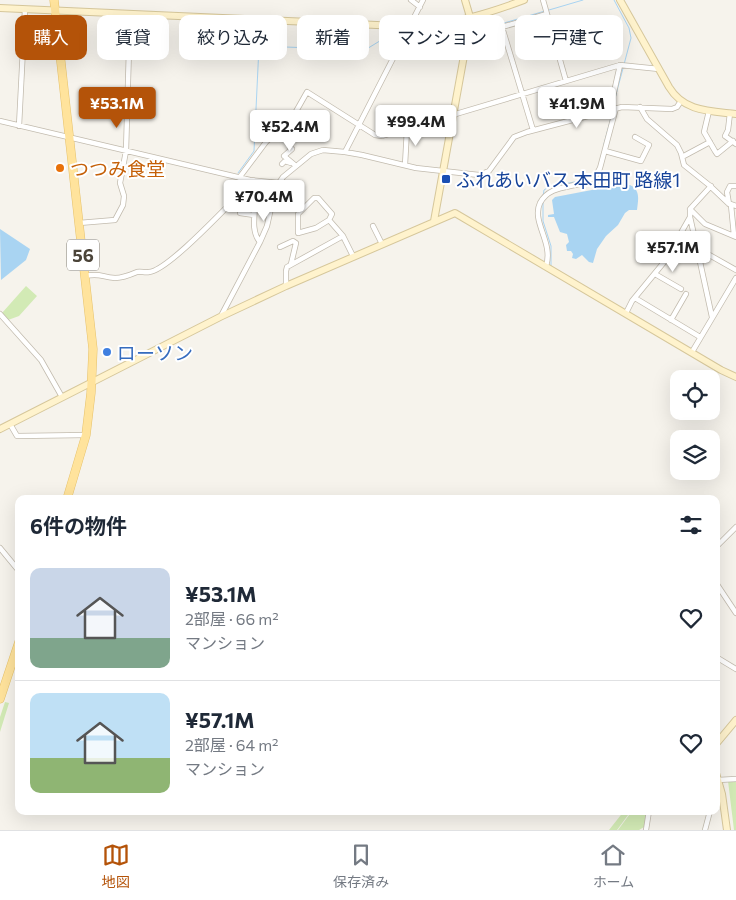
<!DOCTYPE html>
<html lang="ja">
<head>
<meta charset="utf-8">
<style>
	body { margin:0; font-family:Commissioner,"Noto Sans JP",sans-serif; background:#f6f6f7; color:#1f2937; height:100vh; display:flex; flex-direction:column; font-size:19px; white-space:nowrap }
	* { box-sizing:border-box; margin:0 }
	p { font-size:16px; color:#747a83 }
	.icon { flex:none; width:28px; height:28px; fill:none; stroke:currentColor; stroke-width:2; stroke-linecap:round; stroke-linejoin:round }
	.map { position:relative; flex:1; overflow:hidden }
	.sheet { position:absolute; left:15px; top:495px; width:705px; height:320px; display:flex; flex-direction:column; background:#fff; border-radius:10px; box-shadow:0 5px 20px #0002 }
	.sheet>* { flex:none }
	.guide { position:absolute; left:15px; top:15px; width:706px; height:45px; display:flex; gap:10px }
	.tools { position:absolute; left:670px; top:370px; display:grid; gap:10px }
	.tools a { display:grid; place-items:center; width:50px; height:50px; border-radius:10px; background:#fff; box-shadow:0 5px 20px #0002; font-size:25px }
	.price { position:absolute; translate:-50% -42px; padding:0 11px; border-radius:5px; background:#fff; color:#222; font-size:16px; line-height:32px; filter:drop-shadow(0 1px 2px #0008) }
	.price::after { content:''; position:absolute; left:50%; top:30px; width:15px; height:11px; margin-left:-8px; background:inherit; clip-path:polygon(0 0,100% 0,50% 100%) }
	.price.active { background:#b45309; color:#fff }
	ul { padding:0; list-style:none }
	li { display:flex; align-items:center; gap:15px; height:125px; padding:0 15px }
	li+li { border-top:1px solid #e0e1e3 }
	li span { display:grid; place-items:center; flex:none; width:140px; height:100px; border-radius:10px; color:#555 }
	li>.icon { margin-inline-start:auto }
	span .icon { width:60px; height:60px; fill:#fffc; stroke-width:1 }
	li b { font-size:21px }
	h2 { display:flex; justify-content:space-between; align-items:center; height:60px; padding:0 15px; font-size:21px }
	.chip { padding:0 18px; border-radius:10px; background:#fff; box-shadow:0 5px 20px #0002; font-size:18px; line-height:45px }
	.chip.active { background:#b45309; color:#fff }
	.menu { display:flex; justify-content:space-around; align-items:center; height:70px; border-top:1px solid #e0e1e3; background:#fff; font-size:14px; color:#747a83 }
	.menu a { display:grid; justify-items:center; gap:2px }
	.menu .active { color:#b45309 }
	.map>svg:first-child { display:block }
	.green { fill:#d2eab5 }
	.water { fill:#a9d4f2 }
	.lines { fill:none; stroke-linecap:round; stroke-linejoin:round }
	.stream { stroke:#a9d4f2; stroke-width:1 }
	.street-casing { stroke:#c2bbae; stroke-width:6 }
	.secondary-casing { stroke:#d6c79b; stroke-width:8 }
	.primary-casing { stroke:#e6c16a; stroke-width:9 }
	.street { stroke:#fff; stroke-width:4.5 }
	.secondary { stroke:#fff3cd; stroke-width:6 }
	.primary { stroke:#ffe39c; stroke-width:8 }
	.food-dot { fill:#e8710a; stroke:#fff; stroke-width:2 }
	.transit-dot { fill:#1a4fb4; stroke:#fff; stroke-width:2 }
	.shop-dot { fill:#3f7fe0; stroke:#fff; stroke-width:2 }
	.labels { text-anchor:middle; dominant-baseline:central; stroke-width:4; stroke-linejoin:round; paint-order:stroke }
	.shield { fill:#fff; stroke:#817c74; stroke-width:1 }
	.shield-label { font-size:18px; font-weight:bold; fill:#4b4439 }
	.food-label { font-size:19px; fill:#c56008; stroke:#fff; text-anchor:start }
	.transit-label { font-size:19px; fill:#164399; stroke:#fff; text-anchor:start }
	.shop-label { font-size:19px; fill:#366cbe; stroke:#fff; text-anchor:start }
</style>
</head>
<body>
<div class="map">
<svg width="736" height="830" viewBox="0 0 736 830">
	<rect width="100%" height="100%" fill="#f6f3ec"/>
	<path class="green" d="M26,286L37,296L19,316L8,320L2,313Z
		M5,702L9,703L0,732V717Z
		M728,781H736V830H734Z
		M624,811H631L617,830H609Z
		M632,811H647L644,827L639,830H618Z"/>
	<path class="water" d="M630,185C641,190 638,200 637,210H629L625,213L618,225L606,236L597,249L593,263L589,262L582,255L576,259L572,258L573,254L571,251H567L566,245L569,242L567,234L560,232L554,217H548V215L554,214L552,200L555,197L597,189Z
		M0,229L30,249L26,260L1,280Z"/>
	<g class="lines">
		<path class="stream" d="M549,10L583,0
			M470,33L545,11
			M406,39L444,41L466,34
			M613,106L631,38L629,28L614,0
			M604,144L612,114
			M238,173L254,151L259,46L365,50L383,39H402
			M543,197L544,190L549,187L584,180
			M543,203V221L551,246V266"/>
		<g class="street-casing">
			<path id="street" d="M411,0L420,7
				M547,14L566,81
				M640,107L647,119L677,145L681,153L684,165L709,185L728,203L736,206
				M610,110L620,65
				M709,111L704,132L715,151L717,154L733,141
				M730,113L728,130L725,136L736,144
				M0,121L250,180L279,183
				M19,126L25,9
				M533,130L502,27L547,14L543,0
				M290,148L292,149L284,156L296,166
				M605,151L641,161L649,145L635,137
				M345,152L423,0
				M682,157L710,142
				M282,164L285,161L291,163
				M405,165L407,129
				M239,178L266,142L294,115L307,92L375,135L382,136L620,65L659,69
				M711,186L690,209V217L697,248L736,270
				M729,204L727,192L730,186H736
				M731,205L734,235
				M255,207C254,219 252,233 260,242
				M690,209L705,224L736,237
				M240,213L254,215
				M329,220L316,228L298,233V214L314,198H318L332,214L329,220L343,236L353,256
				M79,223L115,220L123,205L124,196L120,183L126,151L130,14
				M373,226L382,244
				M280,247L293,241L296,243L291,264
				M697,248L712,317
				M546,266C554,243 531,222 540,203C553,178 589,194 600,168L616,108
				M655,274L681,289
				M85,276C101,273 101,277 115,278C123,278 130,275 137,272C141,271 145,273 149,272C168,271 230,203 247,187L250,180
				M286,286V271L287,267L343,236
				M635,298L700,337
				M626,313L632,301L665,261L690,217
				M0,314L41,360L62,397
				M221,316L260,242L267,226L273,199L279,183L283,177L311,154L323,150L345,152L362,155L416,168L479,175L489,171L514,137L527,132L622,107L672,109L677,107L681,101
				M671,320L686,294
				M692,352L736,278
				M10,424L17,436L86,435
				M716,547L736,527
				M0,548L19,571
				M716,583L736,613
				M716,657L736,669
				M718,780L736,779
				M716,793L719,785
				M646,830L649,811
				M705,830L710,811"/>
		</g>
		<g class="secondary-casing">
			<path id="secondary" d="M620,0L669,87C684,112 710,111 736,114
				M0,8L399,26C411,25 422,26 434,24C465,21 495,11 524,0
				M434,221L469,28L470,17L465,0
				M0,429L220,317L286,286L455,213L721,370L736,377
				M716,744L736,720
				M716,773L722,794L727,830"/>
		</g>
		<g class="primary-casing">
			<path id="primary" d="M54,0L93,349L91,393L86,435L67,499
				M0,699L19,642"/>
		</g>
		<use href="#street" class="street"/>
		<use href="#secondary" class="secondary"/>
		<use href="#primary" class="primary"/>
	</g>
	<circle class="food-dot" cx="60" cy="168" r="5"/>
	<rect class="transit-dot" x="441" y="174" width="10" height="10" rx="2.5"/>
	<circle class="shop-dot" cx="107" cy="352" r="5"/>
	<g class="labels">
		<rect class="shield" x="67" y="239.5" width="32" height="31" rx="4"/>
		<g class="shield-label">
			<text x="83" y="255">56</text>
		</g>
		<g class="food-label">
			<text x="70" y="168">つつみ食堂</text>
		</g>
		<g class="transit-label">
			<text x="456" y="179">ふれあいバス 本田町 路線1</text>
		</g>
		<g class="shop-label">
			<text x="117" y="352">ローソン</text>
		</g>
	</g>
</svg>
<div class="tools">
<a><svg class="icon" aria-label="locate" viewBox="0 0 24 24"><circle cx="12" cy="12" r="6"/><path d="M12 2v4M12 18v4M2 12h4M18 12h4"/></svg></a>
<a><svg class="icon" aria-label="layers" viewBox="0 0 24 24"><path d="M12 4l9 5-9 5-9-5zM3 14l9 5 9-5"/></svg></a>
</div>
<b class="price active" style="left:117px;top:129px">¥53.1M</b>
<b class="price" style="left:577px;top:129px">¥41.9M</b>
<b class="price" style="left:416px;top:147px">¥99.4M</b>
<b class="price" style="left:290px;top:152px">¥52.4M</b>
<b class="price" style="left:264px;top:222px">¥70.4M</b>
<b class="price" style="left:673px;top:273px">¥57.1M</b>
<div class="guide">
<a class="chip active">購入</a>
<a class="chip">賃貸</a>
<a class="chip">絞り込み</a>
<a class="chip">新着</a>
<a class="chip">マンション</a>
<a class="chip">一戸建て</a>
</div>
<section class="sheet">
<h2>6件の物件<svg class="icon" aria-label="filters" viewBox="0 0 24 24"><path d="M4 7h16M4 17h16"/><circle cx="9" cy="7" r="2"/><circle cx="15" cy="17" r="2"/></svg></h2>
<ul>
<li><span style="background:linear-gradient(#c9d6e8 70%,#7fa58c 0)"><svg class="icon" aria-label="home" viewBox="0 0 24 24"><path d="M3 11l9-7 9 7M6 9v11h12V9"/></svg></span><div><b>¥53.1M</b><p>2部屋 · 66 m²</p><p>マンション</p></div><svg class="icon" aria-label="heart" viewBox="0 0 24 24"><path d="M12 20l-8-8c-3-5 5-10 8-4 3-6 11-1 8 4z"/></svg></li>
<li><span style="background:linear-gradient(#bfe0f5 65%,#8fb573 0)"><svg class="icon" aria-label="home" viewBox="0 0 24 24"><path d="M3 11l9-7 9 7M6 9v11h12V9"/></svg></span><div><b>¥57.1M</b><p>2部屋 · 64 m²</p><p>マンション</p></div><svg class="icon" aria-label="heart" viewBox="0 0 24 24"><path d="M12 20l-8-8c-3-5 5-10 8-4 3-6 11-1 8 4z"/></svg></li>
</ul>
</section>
</div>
<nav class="menu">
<a class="active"><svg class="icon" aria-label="map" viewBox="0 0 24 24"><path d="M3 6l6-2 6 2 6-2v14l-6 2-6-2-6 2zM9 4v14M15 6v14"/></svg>地図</a>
<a><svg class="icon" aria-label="saved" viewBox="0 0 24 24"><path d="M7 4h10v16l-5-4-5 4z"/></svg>保存済み</a>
<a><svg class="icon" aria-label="home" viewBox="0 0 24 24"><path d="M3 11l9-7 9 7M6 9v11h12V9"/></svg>ホーム</a>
</nav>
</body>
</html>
